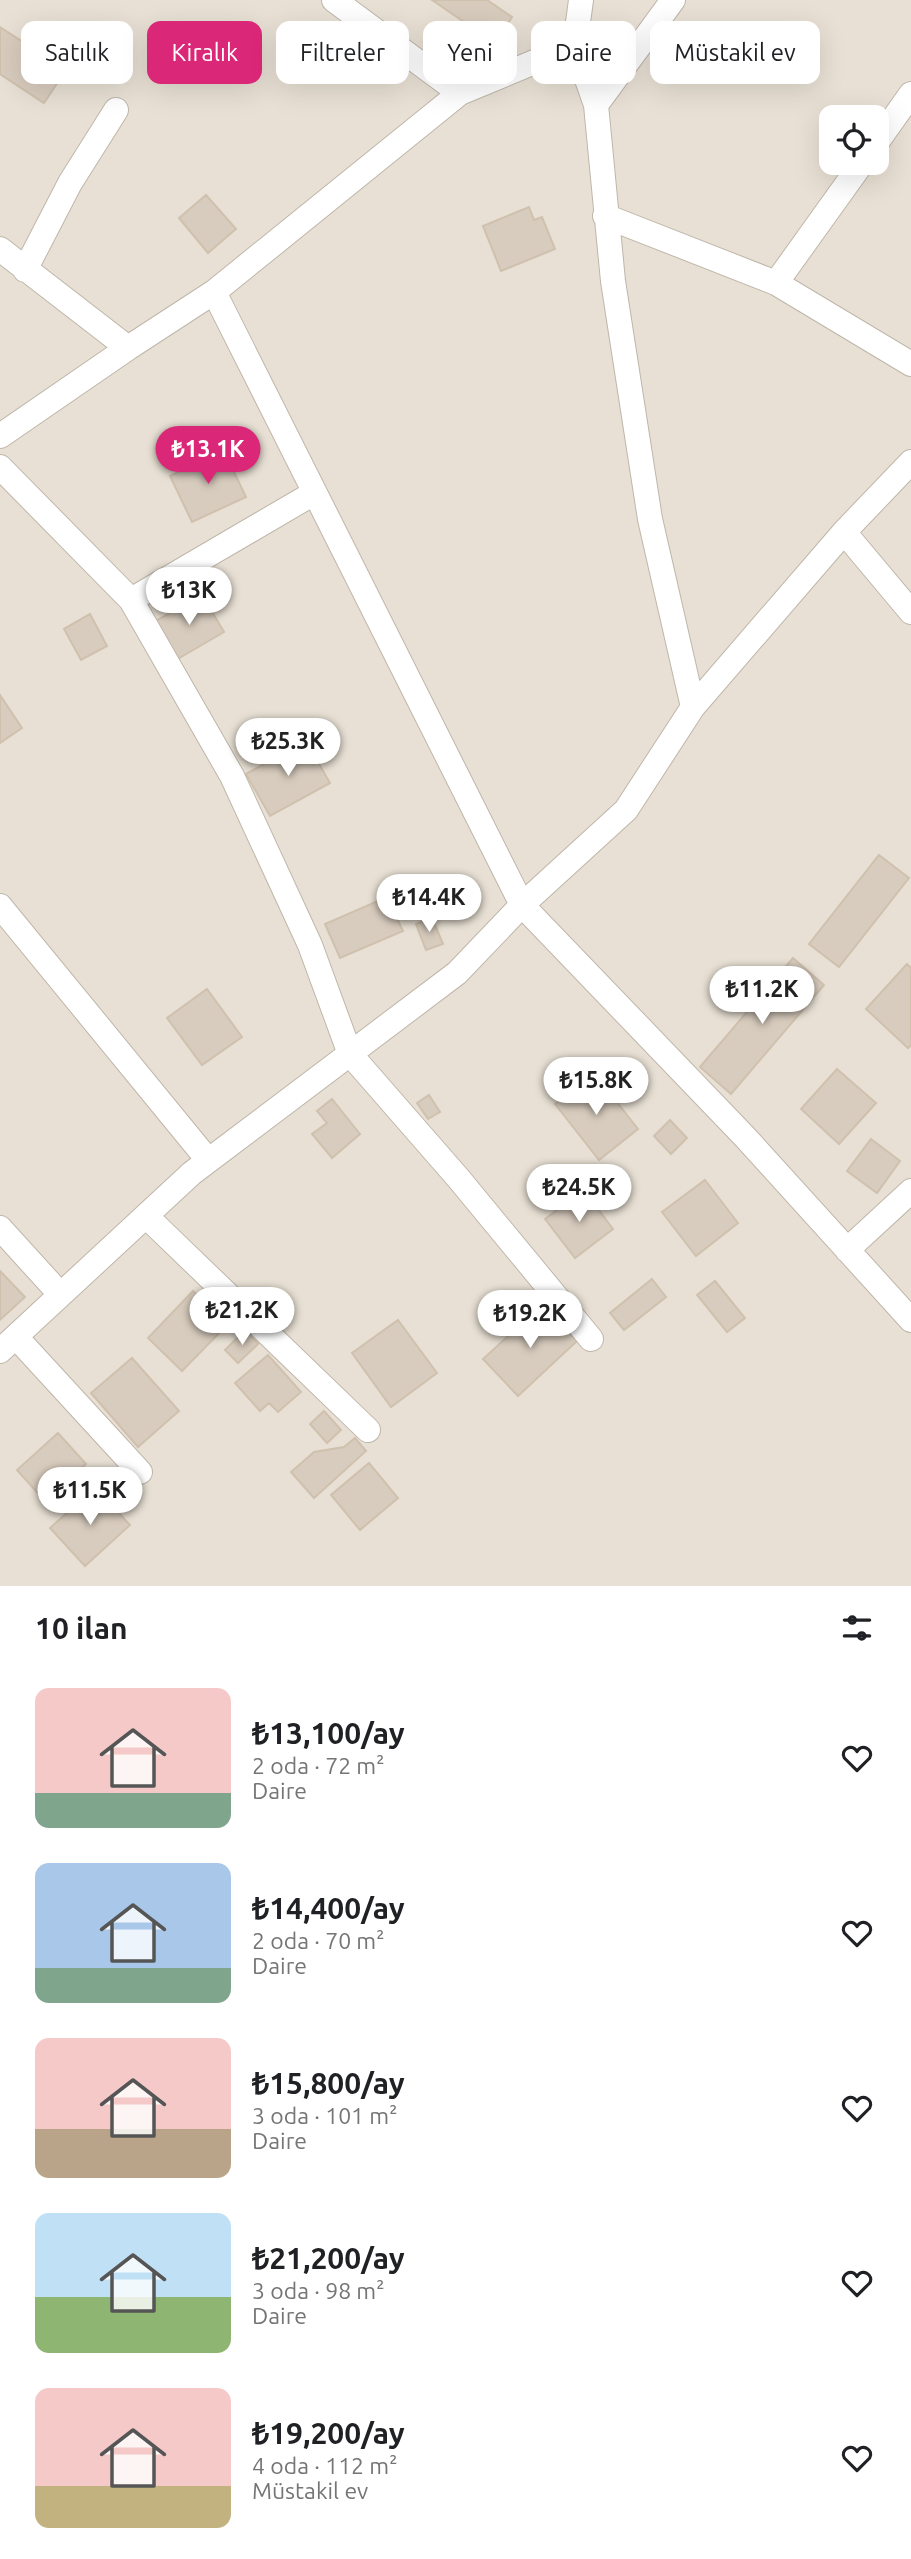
<!DOCTYPE html>
<html lang="tr">
<head>
<meta charset="utf-8">
<style>
	body { margin:0; font-family:Ubuntu,sans-serif; background:#f2f2f2; color:#202124; height:100vh; display:flex; flex-direction:column; font-size:26px; white-space:nowrap }
	* { box-sizing:border-box; margin:0 }
	p { font-size:23px; color:#757577 }
	.icon { flex:none; width:38px; height:38px; fill:none; stroke:currentColor; stroke-width:2; stroke-linecap:round; stroke-linejoin:round }
	.map { position:relative; height:1586px; overflow:hidden }
	.side { display:flex; flex-direction:column; background:#fff; flex:1 }
	.side>* { flex:none }
	.guide { position:absolute; left:21px; top:21px; width:870px; height:63px; display:flex; gap:14px }
	.controls { position:absolute; left:819px; top:105px; display:grid; gap:14px }
	.controls a { display:grid; place-items:center; width:70px; height:70px; border-radius:14px; background:#fff; box-shadow:0 7px 28px #0002; font-size:35px }
	.price { position:absolute; translate:-50% -60px; padding:0 16px; border-radius:24px; background:#fff; color:#222; font-size:23px; line-height:46px; filter:drop-shadow(0 2px 4px #0008) }
	.price::after { content:''; position:absolute; left:50%; top:42px; width:21px; height:16px; margin-left:-10px; background:inherit; clip-path:polygon(0 0,100% 0,50% 100%) }
	.price.on { background:#db2777; color:#fff }
	ul { padding:0; list-style:none }
	li { display:flex; align-items:center; gap:21px; height:175px; padding:0 35px }
	li span { display:grid; place-items:center; flex:none; width:196px; height:140px; border-radius:14px; color:#555 }
	li>.icon { margin-inline-start:auto }
	span .icon { width:84px; height:84px; fill:#fffc; stroke-width:1 }
	li b { font-size:30px }
	h2 { display:flex; justify-content:space-between; align-items:center; height:84px; padding:0 35px; font-size:30px }
	.tag { padding:0 24px; border-radius:14px; background:#fff; box-shadow:0 7px 28px #0002; font-size:24px; line-height:63px }
	.tag.on { background:#db2777; color:#fff }
	.map>svg:first-child { display:block }
	.residential { fill:#e8e0d4; fill-rule:evenodd }
	.building { fill:#d8ccbe; stroke:#d0c1ae; stroke-width:2 }
	.lines { fill:none; stroke-linecap:round; stroke-linejoin:round }
	.street-casing { stroke:#bfb6a9; stroke-width:26 }
	.street { stroke:#fff; stroke-width:24 }
</style>
</head>
<body>
<div class="map">
<svg width="911" height="1586" viewBox="0 0 911 1586">
	<rect width="100%" height="100%" fill="#f3efe6"/>
	<path class="residential" d="M0,0H911V1586H0ZM831,117H877V163H831Z"/>
	<path class="building" d="M432,0H487L512,17L495,43Z
		M0,27L66,70L44,103L0,74Z
		M206,195L236,229L208,253L179,218Z
		M529,207L534,220L542,217L555,249L501,271L483,226Z
		M224,451L246,497L192,522L170,476Z
		M202,595L224,632L176,660L154,622Z
		M90,614L107,646L81,660L64,629Z
		M0,695L22,728L0,743Z
		M306,741L330,783L270,816L246,774Z
		M879,855L909,878L839,967L809,944Z
		M387,897L403,931L340,958L325,924Z
		M432,918L443,944L426,950L416,924Z
		M793,958L824,985L731,1094L700,1067Z
		M907,964L911,968V1045L908,1048L866,1009Z
		M207,989L242,1037L202,1065L167,1018Z
		M837,1069L876,1103L839,1144L801,1109Z
		M594,1073L638,1129L599,1160L555,1104Z
		M429,1095L440,1112L428,1119L417,1103Z
		M332,1099L360,1134L332,1158L312,1134L327,1123L317,1111Z
		M670,1120L687,1138L671,1154L654,1136Z
		M871,1139L900,1161L877,1193L847,1171Z
		M705,1180L738,1223L696,1256L662,1212Z
		M584,1190L613,1229L575,1258L545,1219Z
		M0,1271L25,1297L0,1320Z
		M652,1279L666,1297L624,1330L610,1313Z
		M715,1281L745,1318L727,1332L697,1295Z
		M193,1291L228,1324L182,1371L148,1338Z
		M543,1304L577,1341L518,1396L483,1359Z
		M398,1320L437,1373L391,1407L352,1353Z
		M245,1330L258,1344L238,1363L225,1350Z
		M268,1355L301,1392L278,1412L269,1403L260,1411L235,1383Z
		M132,1358L179,1411L138,1447L91,1393Z
		M324,1411L341,1430L327,1443L310,1424Z
		M58,1433L86,1464L45,1501L17,1470Z
		M355,1438L366,1451L314,1498L291,1472L314,1452L344,1447Z
		M369,1463L398,1498L360,1530L331,1495Z
		M95,1488L130,1525L85,1566L50,1528Z"/>
	<g class="lines">
		<g class="street-casing">
			<path id="street" d="M334,0L460,93
				M581,0L575,45L596,105L613,281L650,519L693,707
				M596,105L673,0
				M877,142L911,94
				M605,216L776,283L911,364
				M0,249L128,348L214,292L460,93L575,45
				M25,270L70,183L116,110
				M776,283L862,163
				M214,292L522,905L745,1137L911,1320
				M0,436L128,348
				M0,467L131,600L232,776L310,945L350,1054L459,1179L591,1339
				M844,532L911,612
				M131,600L314,493
				M0,906L208,1160
				M146,1216L368,1430
				M0,1228L60,1294
				M847,1250L911,1191
				M16,1337L140,1472
				M0,1351L192,1173L457,973L522,905L626,810L693,707L844,532L911,462"/>
		</g>
		<use href="#street" class="street"/>
	</g>
</svg>
<div class="controls">
<a><svg class="icon" aria-label="locate" viewBox="0 0 24 24"><circle cx="12" cy="12" r="6"/><path d="M12 2v4M12 18v4M2 12h4M18 12h4"/></svg></a>
</div>
<b class="price on" style="left:208px;top:486px">₺13.1K</b>
<b class="price" style="left:189px;top:627px">₺13K</b>
<b class="price" style="left:288px;top:778px">₺25.3K</b>
<b class="price" style="left:429px;top:934px">₺14.4K</b>
<b class="price" style="left:762px;top:1026px">₺11.2K</b>
<b class="price" style="left:596px;top:1117px">₺15.8K</b>
<b class="price" style="left:579px;top:1224px">₺24.5K</b>
<b class="price" style="left:242px;top:1347px">₺21.2K</b>
<b class="price" style="left:530px;top:1350px">₺19.2K</b>
<b class="price" style="left:90px;top:1527px">₺11.5K</b>
<div class="guide">
<a class="tag">Satılık</a>
<a class="tag on">Kiralık</a>
<a class="tag">Filtreler</a>
<a class="tag">Yeni</a>
<a class="tag">Daire</a>
<a class="tag">Müstakil ev</a>
</div>
</div>
<section class="side">
<h2>10 ilan<svg class="icon" aria-label="filters" viewBox="0 0 24 24"><path d="M4 7h16M4 17h16"/><circle cx="9" cy="7" r="2"/><circle cx="15" cy="17" r="2"/></svg></h2>
<ul>
<li><span style="background:linear-gradient(#f6c9c9 75%,#7fa58c 0)"><svg class="icon" aria-label="home" viewBox="0 0 24 24"><path d="M3 11l9-7 9 7M6 9v11h12V9"/></svg></span><div><b>₺13,100/ay</b><p>2 oda · 72 m²</p><p>Daire</p></div><svg class="icon" aria-label="heart" viewBox="0 0 24 24"><path d="M12 20l-8-8c-3-5 5-10 8-4 3-6 11-1 8 4z"/></svg></li>
<li><span style="background:linear-gradient(#a9c7e8 75%,#7fa58c 0)"><svg class="icon" aria-label="home" viewBox="0 0 24 24"><path d="M3 11l9-7 9 7M6 9v11h12V9"/></svg></span><div><b>₺14,400/ay</b><p>2 oda · 70 m²</p><p>Daire</p></div><svg class="icon" aria-label="heart" viewBox="0 0 24 24"><path d="M12 20l-8-8c-3-5 5-10 8-4 3-6 11-1 8 4z"/></svg></li>
<li><span style="background:linear-gradient(#f6c9c9 65%,#b9a48a 0)"><svg class="icon" aria-label="home" viewBox="0 0 24 24"><path d="M3 11l9-7 9 7M6 9v11h12V9"/></svg></span><div><b>₺15,800/ay</b><p>3 oda · 101 m²</p><p>Daire</p></div><svg class="icon" aria-label="heart" viewBox="0 0 24 24"><path d="M12 20l-8-8c-3-5 5-10 8-4 3-6 11-1 8 4z"/></svg></li>
<li><span style="background:linear-gradient(#bfe0f5 60%,#8fb573 0)"><svg class="icon" aria-label="home" viewBox="0 0 24 24"><path d="M3 11l9-7 9 7M6 9v11h12V9"/></svg></span><div><b>₺21,200/ay</b><p>3 oda · 98 m²</p><p>Daire</p></div><svg class="icon" aria-label="heart" viewBox="0 0 24 24"><path d="M12 20l-8-8c-3-5 5-10 8-4 3-6 11-1 8 4z"/></svg></li>
<li><span style="background:linear-gradient(#f6c9c9 70%,#c2b280 0)"><svg class="icon" aria-label="home" viewBox="0 0 24 24"><path d="M3 11l9-7 9 7M6 9v11h12V9"/></svg></span><div><b>₺19,200/ay</b><p>4 oda · 112 m²</p><p>Müstakil ev</p></div><svg class="icon" aria-label="heart" viewBox="0 0 24 24"><path d="M12 20l-8-8c-3-5 5-10 8-4 3-6 11-1 8 4z"/></svg></li>
</ul>
</section>
</body>
</html>
